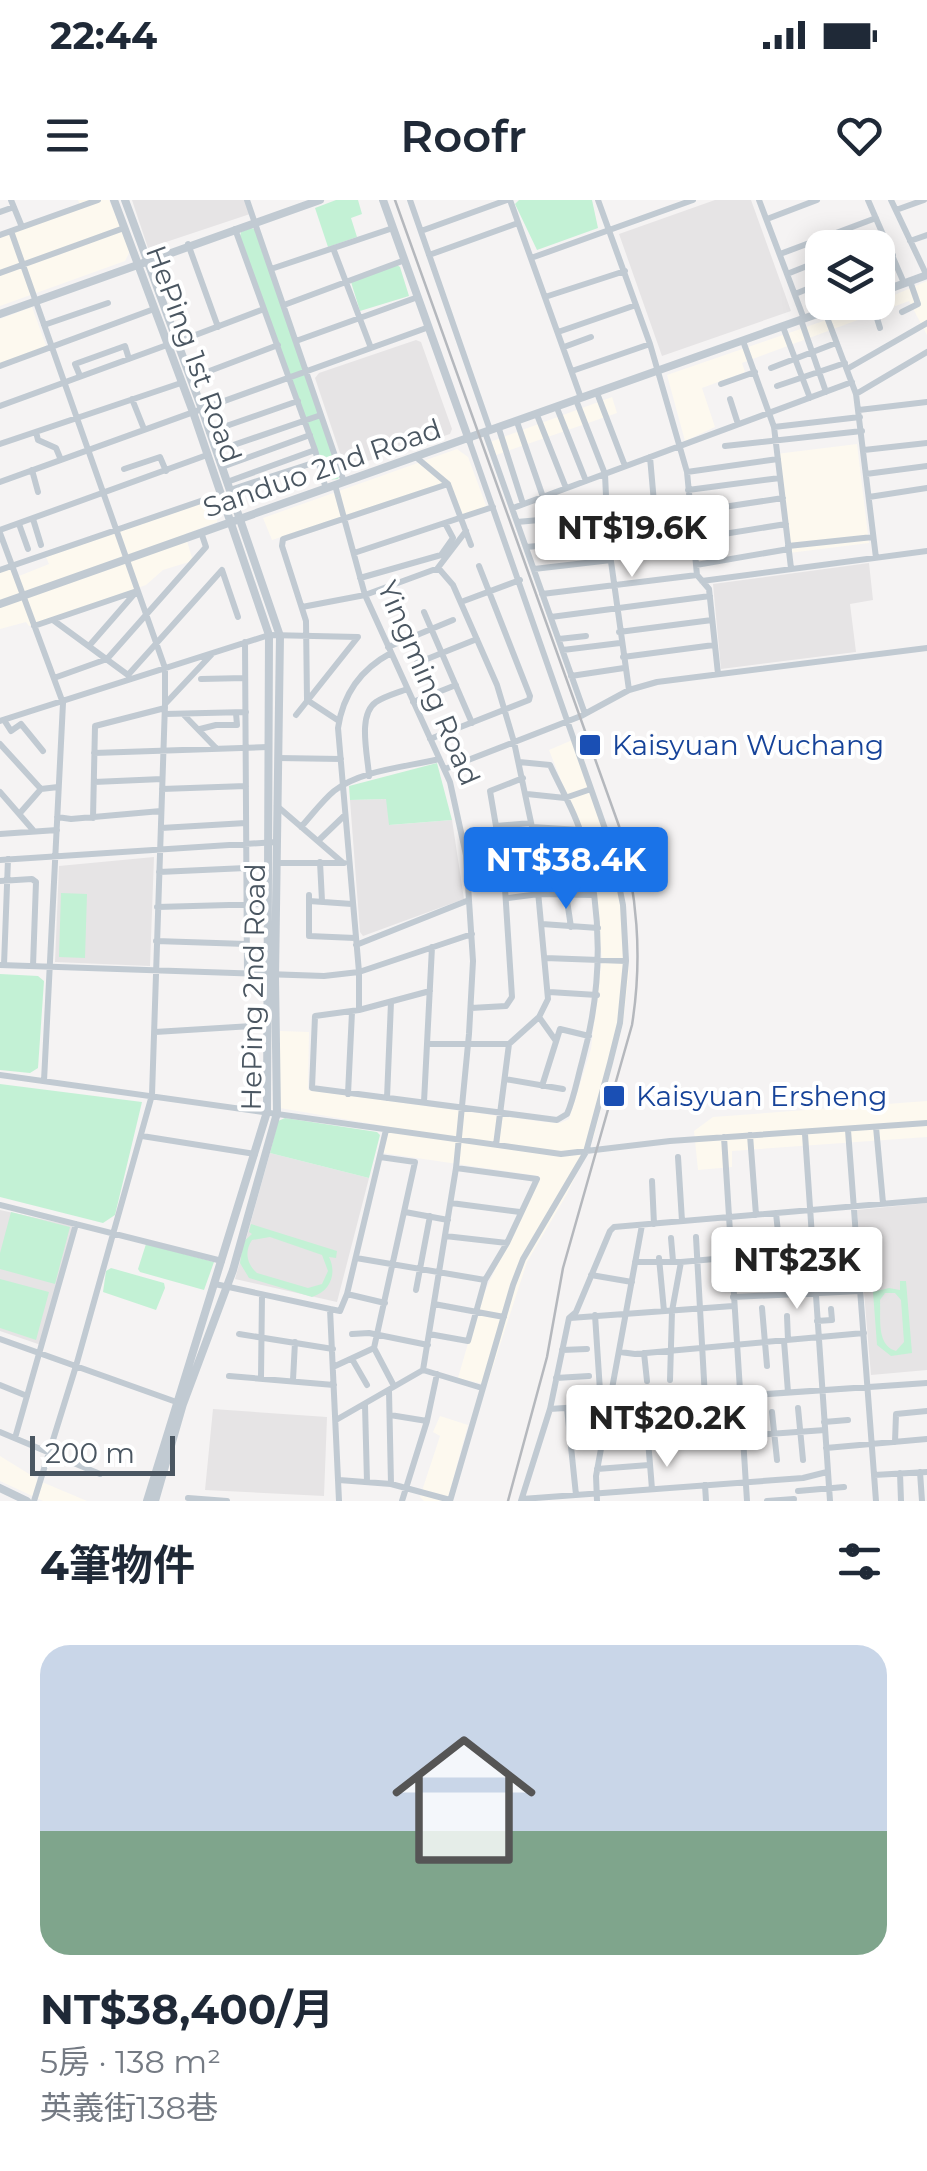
<!DOCTYPE html>
<html lang="zh-TW">
<head>
<meta charset="utf-8">
<style>
	body { margin:0; font-family:Montserrat,"Noto Sans TC",sans-serif; background:#f2f2f3; color:#1f2937; height:100vh; display:flex; flex-direction:column; font-size:38px; white-space:nowrap }
	* { box-sizing:border-box; margin:0 }
	p { font-size:32px; color:#747a83 }
	.icon { flex:none; width:55px; height:55px; fill:none; stroke:currentColor; stroke-width:2; stroke-linecap:round; stroke-linejoin:round }
	.map { position:relative; height:1301px; overflow:hidden }
	.side { display:flex; flex-direction:column; background:#fff; flex:1 }
	.side>* { flex:none }
	.controls { position:absolute; left:805px; top:30px; display:grid; gap:20px }
	.controls a { display:grid; place-items:center; width:90px; height:90px; border-radius:20px; background:#fff; box-shadow:0 5px 25px #0003; font-size:50px }
	.scale { position:absolute; left:30px; bottom:25px; width:145px; box-sizing:border-box; padding-left:10px; border:5px solid #4a5661; border-top:0; font-size:28px; line-height:35px; white-space:nowrap; color:#4a5661; -webkit-text-stroke:8px #fff; paint-order:stroke }
	.price { position:absolute; translate:-50% -85px; padding:0 22px; border-radius:10px; background:#fff; color:#222; font-size:32px; line-height:65px; filter:drop-shadow(0 2px 5px #0008) }
	.price::after { content:''; position:absolute; left:50%; top:60px; width:30px; height:22px; margin-left:-15px; background:inherit; clip-path:polygon(0 0,100% 0,50% 100%) }
	.price.active { background:#1a73e8; color:#fff }
	ul { padding:0; list-style:none }
	li { display:grid; align-content:center; gap:20px; height:530px; padding:0 40px }
	li+li { border-top:2px solid #e0e1e3 }
	li span { display:grid; place-items:center; height:310px; border-radius:30px; color:#555 }
	li>.icon { margin-inline-start:auto }
	span .icon { width:180px; height:180px; fill:#fffc; stroke-width:1 }
	li b { font-size:42px }
	h2 { display:flex; justify-content:space-between; align-items:center; height:120px; padding:0 40px; font-size:42px }
	.status { display:flex; justify-content:space-between; align-items:center; height:70px; padding:0 50px; background:#fff; direction:ltr }
	.status svg { height:28px; fill:currentColor }
	header { display:flex; justify-content:space-between; align-items:center; height:130px; padding:0 40px; background:#fff; font-size:45px; font-weight:600 }
	.map>svg:first-child { display:block }
	.commercial { fill:#fdf9ef }
	.education { fill:#e6e4e5 }
	.green { fill:#c3f1d5; fill-rule:evenodd }
	.lines { fill:none; stroke-linecap:round; stroke-linejoin:round }
	.minor { stroke:#c1cad2; stroke-width:6 }
	.tertiary { stroke:#c1cad2; stroke-width:8 }
	.tram { stroke:#b5b8bd; stroke-width:2.5 }
	.transit-dot { fill:#1a4fb4; stroke:#fff; stroke-width:4 }
	.labels { text-anchor:middle; dominant-baseline:central; stroke-width:8; stroke-linejoin:round; paint-order:stroke }
	.street-label { font-size:28px; fill:#4a5661; stroke:#fff }
	.transit-label { font-size:28px; fill:#164399; stroke:#fff; text-anchor:start }
</style>
</head>
<body>
<div class="status"><b>22:44</b><svg viewBox="0 0 49 12"><path d="M0 12V9h3v3zM5 12V6h3v6zM10 12V3h3v9zM15 12V0h3v12zM26 1h20v11H26zM47 4h2v5h-2z"/></svg></div>
<header><svg class="icon" aria-label="menu" viewBox="0 0 24 24"><path d="M4 6h16M4 12h16M4 18h16"/></svg>Roofr<svg class="icon" aria-label="heart" viewBox="0 0 24 24"><path d="M12 20l-8-8c-3-5 5-10 8-4 3-6 11-1 8 4z"/></svg></header>
<div class="map">
<svg width="927" height="1301" viewBox="0 0 927 1301">
	<rect width="100%" height="100%" fill="#f5f3f3"/>
	<path class="commercial" d="M78,0H109L130,51L125,61L0,106V37L81,8Z
		M927,81V135L909,101L742,163L745,172L702,188L715,227L685,241L667,175L878,102Z
		M32,107L48,151L0,169V119Z
		M612,197L617,213L496,255L490,242Z
		M857,244L869,343L789,353L776,254Z
		M457,249L468,257L487,308L463,316L449,282L272,340L263,318Z
		M214,299L219,312L217,322L185,334L192,358L189,362L163,370L146,385L29,426L26,422L0,429V372L10,368L14,378L49,364L46,357Z
		M577,538L621,674L629,773L623,824L594,936L567,994L527,1062L487,1185L458,1178L480,1102L539,976L383,953L390,927L280,908V831L309,832L308,890L544,922L560,923L569,919L591,849L602,758L586,643L549,550Z
		M927,901V937L732,951V967L698,970L694,931L713,917Z
		M440,1216L468,1225L447,1301H424L420,1297L440,1236L433,1232Z
		M0,1256L42,1282L87,1301H43L0,1281Z"/>
	<path class="education" d="M132,0H245L250,14L148,48Z
		M715,0H751L791,111L662,156L619,34Z
		M416,140L421,142L452,229L450,234L350,267L344,265L315,178L319,173Z
		M869,363L873,400L850,404L856,452L721,469L713,384Z
		M387,599L390,625L452,620L464,699L363,736L360,732L350,600Z
		M154,657L150,766L55,762L59,666Z
		M270,953L369,978L337,1102L235,1079Z
		M927,1003V1170L871,1175L857,1010Z
		M0,1010L73,1026L41,1145L0,1131Z
		M213,1209L327,1217L324,1296L205,1290Z"/>
	<path class="green" d="M336,0H358L362,14L351,18L357,37L328,47L315,8Z
		M519,0H592L598,28L537,50L515,4Z
		M251,28L255,29L340,275L338,279L325,280L240,36L241,32Z
		M397,65L400,67L409,96L360,111L351,82Z
		M437,563L452,620L389,625L386,599L350,600L349,586Z
		M61,693L87,694L85,758L59,757Z
		M0,774L38,776L44,781L38,868L30,873L0,870Z
		M0,884L142,902L115,1015L103,1023L0,997Z
		M285,918L377,932L380,935L369,978L270,953L278,921Z
		M11,1012L70,1027L55,1084L0,1069V1053Z
		M251,1024L337,1051L336,1058L329,1057C337,1073 331,1091 312,1097L249,1078L240,1063L243,1042L252,1034L249,1032ZM270,1037L322,1055L328,1071L322,1084L308,1088L257,1073C247,1064 244,1052 252,1040Z
		M146,1044L214,1062L204,1090L140,1072L138,1069Z
		M111,1068L164,1083L165,1088L156,1110L103,1092L106,1071Z
		M0,1079L49,1092L36,1140L0,1128Z
		M900,1081H906L912,1153L891,1156L877,1145L873,1092L889,1088L900,1090ZM885,1093H895L901,1100L904,1142L896,1151C876,1145 881,1118 880,1100Z"/>
	<g class="lines">
		<path class="minor" d="M11,0L22,27
			M247,0L344,282
			M410,0L490,230
			M510,0L581,198
			M598,0L650,144L687,272L697,375L709,389L718,474
			M759,0L804,119
			M868,0L904,83
			M891,0L927,76
			M896,10L924,0
			M0,12L14,7
			M767,19L817,0
			M235,29L315,250L326,289
			M11,31L165,468V504L152,895L76,1166L34,1301
			M421,31L507,0
			M0,35L98,0
			M910,41L927,35
			M188,44L218,127
			M333,48L371,148
			M857,48L885,37
			M780,54L876,18
			M429,55L518,23
			M531,58L693,0
			M878,61L893,55
			M271,69L393,28
			M0,73L124,28
			M787,74L822,60
			M795,94L822,83
			M545,97L625,71
			M872,102L880,128
			M284,105L405,60
			M825,112L856,194L876,358
			M902,112L918,104L910,81
			M801,120L826,192
			M44,125L108,103
			M783,127L810,198
			M558,132L636,105
			M296,141L418,97
			M743,141L774,227L791,368
			M177,142L264,109
			M564,147L591,137
			M0,166L154,109
			M771,168L836,143
			M847,169L927,123
			M572,171L650,144
			M80,176L75,164L125,146L129,159
			M191,178L278,145
			M721,184L755,172
			M777,186L845,163
			M597,193L625,266
			M856,194L927,152
			M132,199L144,229
			M730,199L738,224
			M576,200L605,274L608,340L629,490
			M0,206L167,145
			M557,208L586,281
			M859,210L927,202
			M537,215L566,288
			M517,222L543,297
			M774,227L860,217
			M499,229L523,304
			M36,232L38,240L56,248L61,260
			M209,232L298,201
			M486,235L585,514
			M0,244L181,183
			M725,246L862,231
			M864,250L927,243
			M216,251L321,215
			M650,257L655,314
			M417,258L448,284
			M222,267L310,235
			M124,269L160,257L166,271
			M32,270L38,292
			M687,272L778,259
			M866,274L927,266
			M0,282L429,127
			M227,282L315,250
			M335,285L365,395L450,582L466,655L473,761L469,834L456,968L423,1170
			M230,290L319,261
			M688,290L780,278
			M869,297L927,288
			M513,308L852,182
			M607,308L638,303
			M691,312L783,298
			M33,319L41,345
			M517,322L606,314
			M19,324L28,349
			M0,330L207,255
			M607,331L692,324
			M0,333L63,503L44,881
			M693,339L786,324
			M788,346L873,337
			M526,347L608,340
			M354,353L493,307
			M610,355L694,347
			M696,365L789,349
			M437,369L466,331
			M534,369L611,360
			M0,370L221,294
			M360,378L441,355L453,338L445,323
			M702,381L927,351
			M542,394L697,375
			M461,402L520,380
			M302,407L365,395L433,370H440L453,385L497,485L514,542L532,627L548,799L539,817L509,844H427
			M424,412L472,523
			M551,417L710,396
			M53,420L128,475
			M34,426L137,391
			M619,432L712,420
			M559,439L586,436
			M245,442L247,775
			M89,446L136,392
			M388,447L453,420
			M563,450L620,443
			M623,457L714,445
			M417,463L477,439
			M128,475L222,370L238,417
			M571,476L624,468
			M54,478L107,459L206,347L202,335
			M201,479L245,478
			M413,502L456,485
			M166,503L212,454
			M165,514L246,512
			M183,514L216,548
			M4,520L11,531L21,524L43,551
			M0,521L269,435L358,437L296,515
			M339,521L307,500L306,421L282,346L283,339L448,284L471,345
			M200,529L216,525H237L236,513
			M430,539L529,500L530,496L479,366
			M0,544L41,589L58,587
			M94,553L268,547
			M278,558L341,559
			M445,569L581,516L629,490L657,482L927,448
			M369,576C368,556 357,515 376,502C385,496 397,493 407,489
			M94,582L162,579
			M162,589L246,586
			M0,592L33,630
			M527,594L565,598L591,589
			M277,606L342,662
			M20,613L41,589
			M57,617L71,619L161,611
			M93,618L95,526L165,508
			M496,626L531,623
			M301,627C312,615 322,601 334,591C361,570 407,567 439,559
			M532,627L580,630
			M161,628L246,623
			M0,634L57,630
			M318,641L345,615
			M585,647L611,646
			M536,659L587,664
			M0,660L277,642
			M320,662L322,701
			M277,663H344
			M159,672L246,668
			M467,675L504,673L490,591L523,578
			M0,681L32,679L36,682L33,766
			M566,694L571,727
			M309,695V736L355,738
			M508,698L539,694L593,695
			M309,701L352,704
			M157,707L267,704
			M542,724L598,728
			M156,741L246,744
			M356,745L469,700
			M545,758L626,761
			M0,765L324,776L359,772L472,734
			M4,765L8,659
			M430,791L359,810L315,816L312,888L557,920L567,914C574,898 577,880 582,862C602,790 603,716 584,643C577,616 562,591 550,565L519,562
			M549,792L597,795
			M471,808L506,806L512,797L504,673
			M359,810V772L338,528C343,494 361,469 391,453
			M539,817L556,841
			M155,832L267,825
			M0,875L561,954L670,941L927,923
			M505,879L563,889
			M542,886L560,829L589,836
			M348,894L352,812
			M387,898L391,802
			M424,902L432,747
			M876,927L883,1003
			M848,930L876,1301
			M805,934L830,1301
			M750,935L756,1015
			M142,936L255,954
			M724,937L747,1301
			M496,945L509,844
			M678,957L682,1021
			M652,981L654,1024
			M451,1003L520,1012
			M0,1005L222,1061
			M405,1012L448,1020
			M776,1013L780,1052
			M445,1036L507,1043
			M696,1037L705,1198
			M671,1038L673,1061
			M356,1058L485,1080
			M659,1058L664,1111
			M635,1062H681
			M591,1075L632,1082
			M215,1084L330,1109L339,1301
			M416,1090L430,1016
			M347,1094L385,1103
			M733,1097L860,1091
			M434,1104L504,1117
			M762,1108L767,1166
			M330,1109L340,1111L347,1094L386,930
			M595,1115L601,1206
			M787,1116L788,1140
			M570,1118L733,1106
			M817,1121L832,1120L831,1109
			M239,1134L333,1149
			M352,1134L369,1133L428,1145
			M429,1134L468,1141L485,1080L507,1043L537,979L456,968
			M0,1139L182,1204
			M784,1141L788,1192
			M374,1148L394,1186
			M562,1150L587,1149
			M620,1152L635,1154L864,1133
			M644,1153L647,1181
			M352,1159L367,1185
			M333,1167L374,1148L415,962L380,957
			M229,1176L334,1185
			M261,1177L262,1095
			M556,1178L589,1176
			M293,1180L295,1142
			M670,1180L672,1111L681,1062L813,1050
			M0,1185L27,1196
			M389,1191L391,1284
			M645,1203L652,1289
			M365,1205L367,1282
			M567,1208L576,1295
			M798,1208L803,1260
			M550,1209L927,1183
			M772,1212L777,1260
			M390,1215L427,1221
			M336,1220L423,1170L482,1188
			M824,1222L848,1220
			M0,1232L100,1274
			M742,1236L825,1230
			M15,1238L76,1024
			M604,1238L619,1241L647,1239
			M895,1242L896,1214L927,1211
			M647,1245L742,1239
			M826,1248L927,1239
			M597,1269L649,1265
			M920,1272L922,1301
			M900,1273L901,1301
			M874,1275L927,1272
			M339,1280L391,1284L450,1300
			M705,1285L706,1301
			M798,1291L844,1287
			M188,1298L227,1301
			M522,1299L803,1278L827,1272
			M402,1301L427,1221L437,1174
			M450,1301L513,1085L523,1059L586,952L610,863L620,823L626,761L623,705L611,646L469,240
			M521,1301L550,1209L569,1118L576,1112L610,1031L614,1027L927,1000
			M597,1301L596,1276L642,1025
			M767,1301L794,1299"/>
		<path class="tertiary" d="M114,0L193,212L269,435L267,912L147,1301
			M125,0L202,209L280,436L275,777L277,913L233,1070L183,1204L155,1301
			M383,0L469,240
			M878,93L927,75
			M0,114L320,0
			M0,404L851,102
			M0,1288L27,1301"/>
		<path class="tram" d="M395,0L619,626C637,693 643,756 632,825L563,1068L547,1157L508,1301"/>
	</g>
	<g class="transit-dot">
		<rect x="578" y="533" width="24" height="24" rx="5"/>
		<rect x="602" y="884" width="24" height="24" rx="5"/>
	</g>
	<g class="labels">
		<g class="street-label">
			<text transform="translate(194 154) rotate(70)">HePing 1st Road</text>
			<text transform="translate(322 268) rotate(-19)">Sanduo 2nd Road</text>
			<text transform="translate(429 483) rotate(67)">Yingming Road</text>
			<text transform="translate(253 787) rotate(-89)">HePing 2nd Road</text>
		</g>
		<g class="transit-label">
			<text x="612" y="545">Kaisyuan Wuchang</text>
			<text x="636" y="896">Kaisyuan Ersheng</text>
		</g>
	</g>
</svg>
<div class="controls">
<a><svg class="icon" aria-label="layers" viewBox="0 0 24 24"><path d="M12 4l9 5-9 5-9-5zM3 14l9 5 9-5"/></svg></a>
</div>
<div class="scale">200 m</div>
<b class="price" style="left:632px;top:380px">NT$19.6K</b>
<b class="price active" style="left:566px;top:712px">NT$38.4K</b>
<b class="price" style="left:797px;top:1112px">NT$23K</b>
<b class="price" style="left:667px;top:1270px">NT$20.2K</b>
</div>
<section class="side">
<h2>4筆物件<svg class="icon" aria-label="filters" viewBox="0 0 24 24"><path d="M4 7h16M4 17h16"/><circle cx="9" cy="7" r="2"/><circle cx="15" cy="17" r="2"/></svg></h2>
<ul>
<li><span style="background:linear-gradient(#c9d6e8 60%,#7fa58c 0)"><svg class="icon" aria-label="home" viewBox="0 0 24 24"><path d="M3 11l9-7 9 7M6 9v11h12V9"/></svg></span><div><b>NT$38,400/月</b><p>5房 · 138 m²</p><p>英義街138巷</p></div></li>
</ul>
</section>
</body>
</html>
